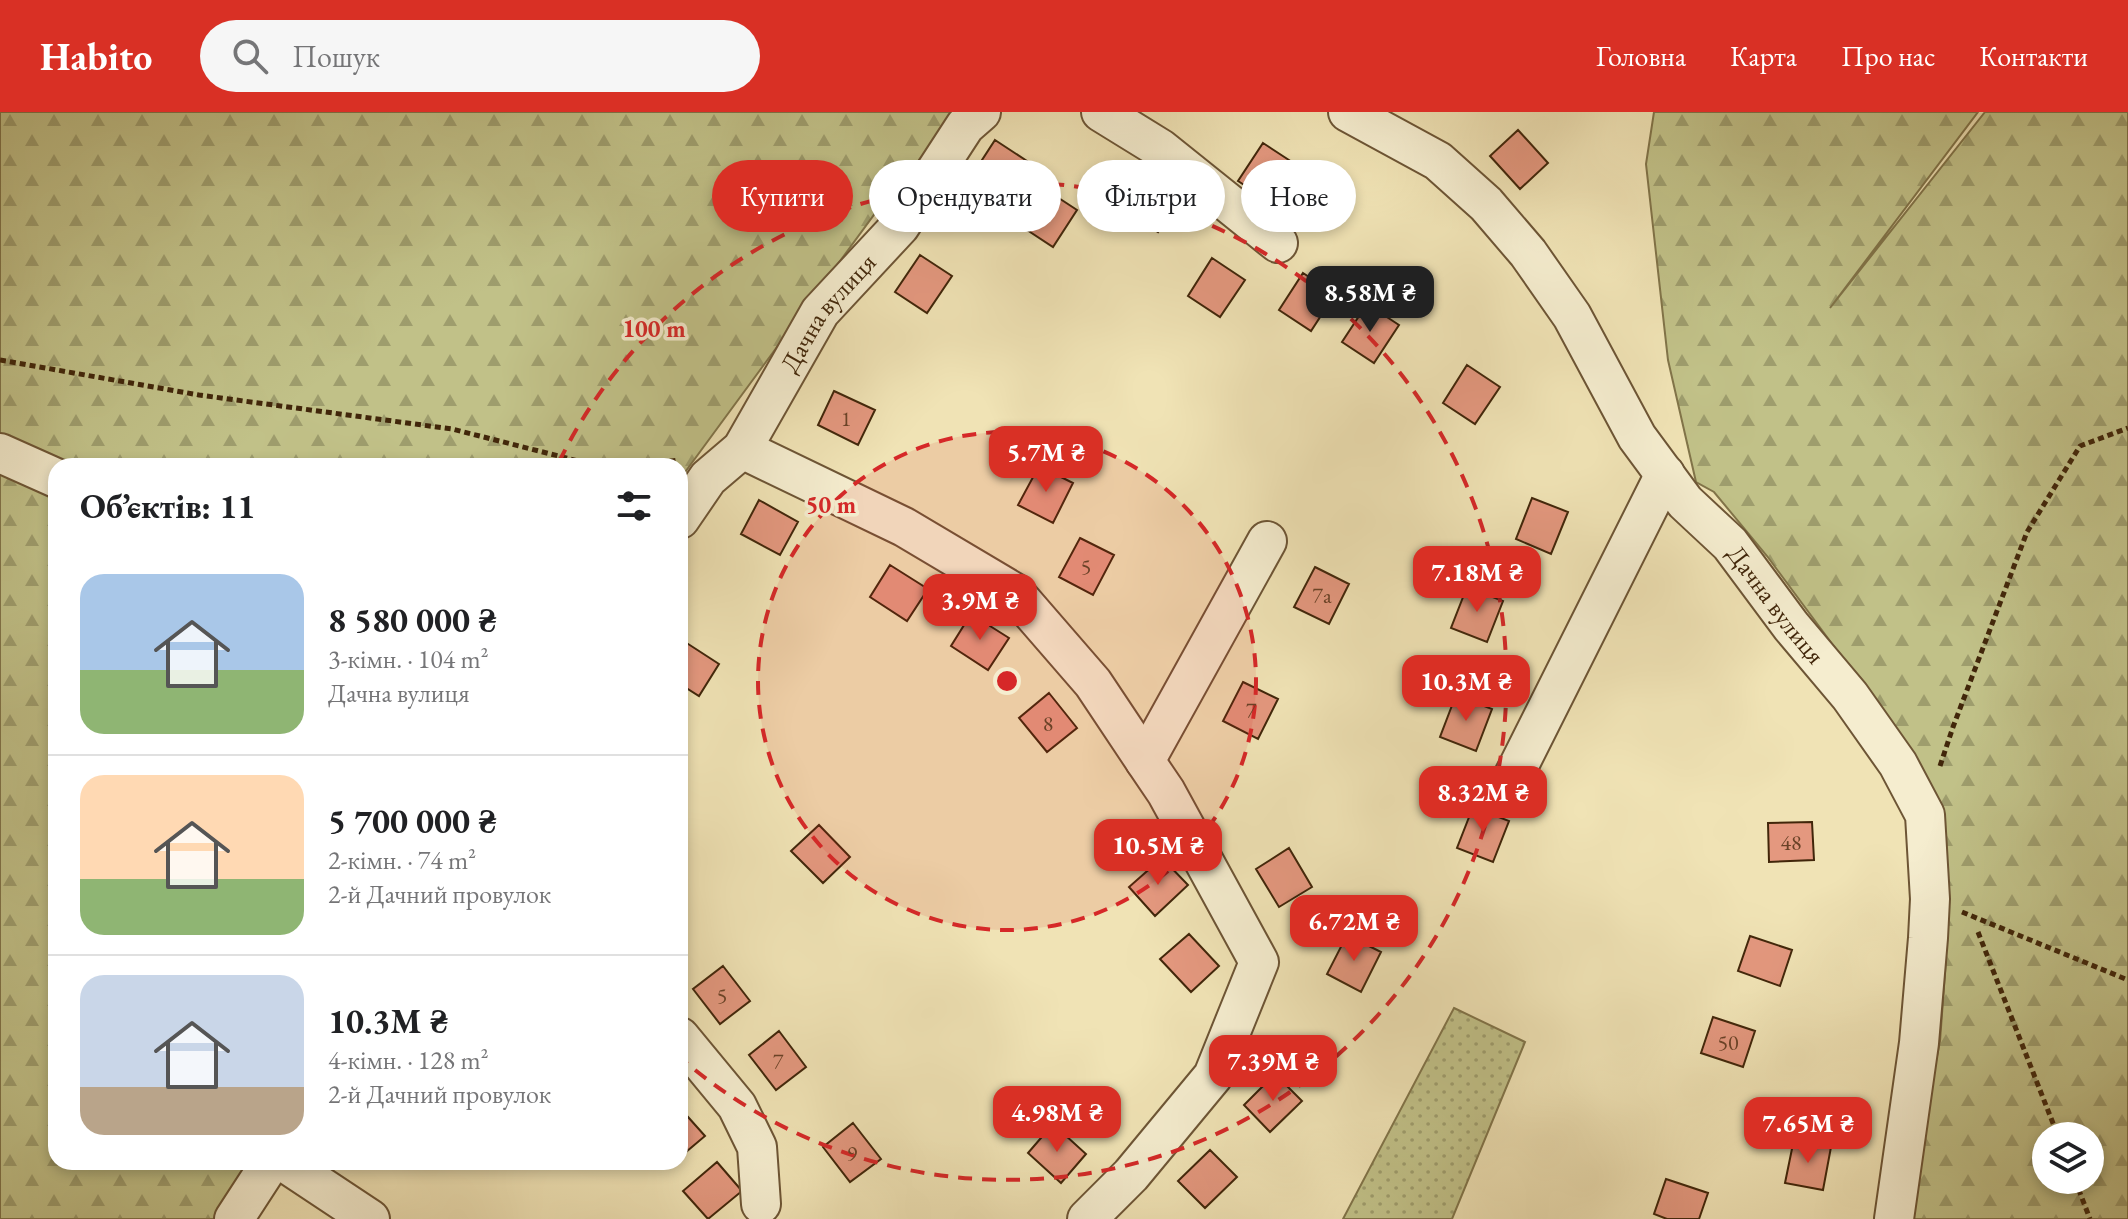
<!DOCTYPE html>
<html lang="uk">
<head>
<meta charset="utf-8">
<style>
	body { margin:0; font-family:"EB Garamond",serif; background:#f6f6f6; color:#202124; height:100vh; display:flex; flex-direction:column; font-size:30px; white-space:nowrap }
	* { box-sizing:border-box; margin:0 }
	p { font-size:26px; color:#757577 }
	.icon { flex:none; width:44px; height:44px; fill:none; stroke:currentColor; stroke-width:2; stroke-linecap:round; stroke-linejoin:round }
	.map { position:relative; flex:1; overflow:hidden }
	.panel { position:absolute; left:48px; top:346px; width:640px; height:712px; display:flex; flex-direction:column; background:#fff; border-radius:24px; box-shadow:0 4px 12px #0003 }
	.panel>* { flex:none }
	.banner { position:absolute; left:712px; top:48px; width:760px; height:72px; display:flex; gap:16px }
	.fabs { position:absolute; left:2032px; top:1010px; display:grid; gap:16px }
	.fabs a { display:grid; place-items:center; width:72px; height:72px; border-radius:50%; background:#fff; box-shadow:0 4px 12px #0003; font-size:40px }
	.price { position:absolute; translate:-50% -68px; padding:0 18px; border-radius:16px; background:#d93025; color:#fff; font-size:26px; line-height:52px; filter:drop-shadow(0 2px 4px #0008) }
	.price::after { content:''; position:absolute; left:50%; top:48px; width:24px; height:18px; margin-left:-12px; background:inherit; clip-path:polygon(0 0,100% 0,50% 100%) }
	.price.active { background:#222; color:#fff }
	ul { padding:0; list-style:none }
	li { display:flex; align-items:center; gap:24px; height:200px; padding:0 32px }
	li+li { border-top:2px solid #e0e0e0 }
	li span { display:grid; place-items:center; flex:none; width:224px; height:160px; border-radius:24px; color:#555 }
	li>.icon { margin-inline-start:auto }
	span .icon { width:96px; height:96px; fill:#fffc; stroke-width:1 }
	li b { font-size:34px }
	h2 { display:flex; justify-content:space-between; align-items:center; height:96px; padding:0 32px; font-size:34px }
	.pill { padding:0 28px; border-radius:36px; background:#fff; box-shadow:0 4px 12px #0003; font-size:28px; line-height:72px }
	.pill.active { background:#d93025; color:#fff }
	header { display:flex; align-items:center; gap:48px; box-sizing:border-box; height:112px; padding:0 40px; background:#d93025; color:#fff }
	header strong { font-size:38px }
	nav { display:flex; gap:44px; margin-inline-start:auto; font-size:28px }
	.search { width:560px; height:72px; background:#f6f6f6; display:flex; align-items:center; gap:20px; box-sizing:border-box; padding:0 28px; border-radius:44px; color:#757577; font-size:30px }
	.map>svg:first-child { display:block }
	.grass { fill:url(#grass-dots); stroke:#817449; stroke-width:2 }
	.forest { fill:url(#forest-firs); stroke:#817449; stroke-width:2; fill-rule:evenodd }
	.building { fill:#e4987f; stroke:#41260a; stroke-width:2 }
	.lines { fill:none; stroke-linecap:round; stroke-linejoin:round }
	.minor-casing { stroke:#6d5535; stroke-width:42 }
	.path { stroke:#41260a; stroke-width:5; stroke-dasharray:6 4; stroke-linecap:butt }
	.minor { stroke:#f5edcf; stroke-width:38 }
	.ring { fill:none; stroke:#d62828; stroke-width:4; stroke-dasharray:14 10 }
	.labels { text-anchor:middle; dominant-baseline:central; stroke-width:7; stroke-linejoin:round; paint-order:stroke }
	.number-label { font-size:22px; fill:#6a4227 }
	.street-label { font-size:26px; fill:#41260a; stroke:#f5edcf }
	.centre { fill:#d62828; stroke:#f5edcf; stroke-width:4 }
	.ring-label { font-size:24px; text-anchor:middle; font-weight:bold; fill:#d62828; stroke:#f5edcf; stroke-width:7; stroke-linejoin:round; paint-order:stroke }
</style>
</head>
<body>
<header>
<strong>Habito</strong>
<div class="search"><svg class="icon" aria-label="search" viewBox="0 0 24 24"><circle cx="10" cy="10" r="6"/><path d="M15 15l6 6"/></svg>Пошук</div>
<nav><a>Головна</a><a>Карта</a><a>Про нас</a><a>Контакти</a></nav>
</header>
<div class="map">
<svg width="2128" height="1107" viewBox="0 0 2128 1107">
	<defs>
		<pattern id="grass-dots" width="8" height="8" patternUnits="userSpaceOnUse" patternTransform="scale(2)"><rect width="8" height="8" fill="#c1c188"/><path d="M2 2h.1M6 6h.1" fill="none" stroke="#9e9d6d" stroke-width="1.8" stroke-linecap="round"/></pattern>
		<pattern id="forest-firs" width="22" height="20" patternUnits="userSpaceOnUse" patternTransform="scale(2)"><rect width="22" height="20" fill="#c1c188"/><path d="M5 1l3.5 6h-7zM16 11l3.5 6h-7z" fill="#9e9d6d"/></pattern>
	</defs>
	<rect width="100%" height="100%" fill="#f0e3b5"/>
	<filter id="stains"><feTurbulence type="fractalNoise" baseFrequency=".0025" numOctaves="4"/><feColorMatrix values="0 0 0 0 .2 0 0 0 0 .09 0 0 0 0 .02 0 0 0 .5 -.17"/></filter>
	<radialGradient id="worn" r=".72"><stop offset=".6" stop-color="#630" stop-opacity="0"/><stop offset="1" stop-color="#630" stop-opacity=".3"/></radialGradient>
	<path class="grass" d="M1454,896L1525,930L1452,1107H1343Z"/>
	<path class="forest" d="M0,0H962L890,81L680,367V354H56V1050H248L214,1107H0Z
		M1654,0H1978L1830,196L1985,0H2128V1107H1909L1917,1044L1940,929L1946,847L1947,745L1878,594L1767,444L1714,380L1696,370L1668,248L1646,52ZM2046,1024H2090V1068H2046Z"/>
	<path class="building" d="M1518,18L1548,51L1520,77L1490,44Z
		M995,28L1027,49L1003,86L971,65Z
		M1263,31L1295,52L1271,90L1238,69Z
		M1150,62L1182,83L1158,120L1126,99Z
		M1045,77L1077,98L1053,135L1021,114Z
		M920,143L952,164L927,201L895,180Z
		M1212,146L1245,168L1220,205L1188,184Z
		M1303,161L1335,182L1311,219L1279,198Z
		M1367,192L1399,213L1374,251L1342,230Z
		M1467,253L1500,275L1475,312L1443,291Z
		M834,279L875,298L858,333L818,313Z
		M1039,354L1073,371L1053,411L1018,393Z
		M1532,386L1568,400L1551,442L1516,427Z
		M759,388L798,410L780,443L741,422Z
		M1080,426L1114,443L1093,483L1059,465Z
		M890,453L928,477L907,509L870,485Z
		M1315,455L1349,472L1329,512L1294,495Z
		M1467,475L1503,489L1487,530L1451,516Z
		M971,502L1009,526L988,558L951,534Z
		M682,528L719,552L699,584L680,572Z
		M1243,570L1278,587L1258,627L1223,609Z
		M1049,581L1077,616L1047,640L1019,606Z
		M1456,583L1492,597L1476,639L1440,625Z
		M1473,695L1509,709L1493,750L1457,736Z
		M1812,710L1814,748L1769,750L1768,711Z
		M819,713L850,745L823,771L791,739Z
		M1289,736L1312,775L1279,795L1256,757Z
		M1162,746L1188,773L1155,804L1129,775Z
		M1189,822L1219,854L1191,880L1160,847Z
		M1347,823L1381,840L1361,880L1327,862Z
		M1750,824L1792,838L1780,874L1738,859Z
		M723,854L750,889L720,912L693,877Z
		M1713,905L1755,919L1743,955L1701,941Z
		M779,919L806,955L776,978L749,943Z
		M1275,962L1302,989L1270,1020L1244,993Z
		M680,996L705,1024L680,1045Z
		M853,1011L881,1047L850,1070L823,1035Z
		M1053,1012L1086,1042L1061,1071L1028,1041Z
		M1794,1027L1831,1035L1823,1078L1785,1071Z
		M1210,1038L1237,1065L1205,1096L1178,1069Z
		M717,1050L742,1079L708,1107L683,1079Z
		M1666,1067L1708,1081L1699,1107H1667L1654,1102Z"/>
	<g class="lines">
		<g class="minor-casing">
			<g id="minor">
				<path d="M1101,0L1161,37L1278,131"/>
				<path id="s1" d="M1348,0L1438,49L1486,92L1528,141L1572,204L1637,325L1685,390L1730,432L1791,514L1850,584L1898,652L1925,703L1930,787L1928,826L1919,931L1894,1107"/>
				<path d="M742,337L904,415L1015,481L1093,571L1145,649L1166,680L1259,850L1213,964L1131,1063L1087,1107"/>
				<path d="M0,341L56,366"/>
				<path id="s2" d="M680,407L708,366L742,337L820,200L900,114L965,14L981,0"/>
				<path d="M1145,649L1267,429"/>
				<path d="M1510,671L1665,362"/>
				<path d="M680,925L737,994L757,1035L761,1092"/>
				<path d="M284,1050L370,1107"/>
				<path d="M234,1107L271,1050"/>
			</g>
		</g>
		<path class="path" d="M0,248L199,283L452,317L598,354
			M640,354L678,348
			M1940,654L1953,615L2027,420L2080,334L2128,316
			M1962,800L2128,868
			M1978,820L2058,1024
			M2075,1068L2090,1107"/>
		<use href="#minor" class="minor"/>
	</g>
	<circle cx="1007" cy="569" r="249" fill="#d62828" fill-opacity=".12"/>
	<g class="ring">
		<circle cx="1007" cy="569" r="249"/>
		<path d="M559 350A499 499 0 1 1 683 948"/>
	</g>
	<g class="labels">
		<g class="number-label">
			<text x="846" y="306">1</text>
			<text x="1086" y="454">5</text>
			<text x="1322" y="483">7а</text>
			<text x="1251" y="598">7</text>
			<text x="1048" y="611">8</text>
			<text x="1791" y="730">48</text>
			<text x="722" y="883">5</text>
			<text x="1728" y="930">50</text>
			<text x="778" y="949">7</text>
			<text x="852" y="1041">9</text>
		</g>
		<g class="street-label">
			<text stroke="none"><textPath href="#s2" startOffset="256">Дачна вулиця</textPath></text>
			<text stroke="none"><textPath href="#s1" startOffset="664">Дачна вулиця</textPath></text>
		</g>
	</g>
	<circle cx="1007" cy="569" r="12" class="centre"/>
	<g class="ring-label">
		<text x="654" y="225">100 m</text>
		<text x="831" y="401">50 m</text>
	</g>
	<rect width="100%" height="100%" filter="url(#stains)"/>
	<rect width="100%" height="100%" fill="url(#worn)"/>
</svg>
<div class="fabs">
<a><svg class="icon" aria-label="layers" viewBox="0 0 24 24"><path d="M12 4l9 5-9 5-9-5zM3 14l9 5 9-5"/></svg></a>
</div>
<b class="price active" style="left:1370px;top:222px">8.58M ₴</b>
<b class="price" style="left:1046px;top:382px">5.7M ₴</b>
<b class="price" style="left:1477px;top:502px">7.18M ₴</b>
<b class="price" style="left:980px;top:530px">3.9M ₴</b>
<b class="price" style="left:1466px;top:611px">10.3M ₴</b>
<b class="price" style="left:1483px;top:722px">8.32M ₴</b>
<b class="price" style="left:1158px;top:775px">10.5M ₴</b>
<b class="price" style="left:1354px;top:851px">6.72M ₴</b>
<b class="price" style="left:1273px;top:991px">7.39M ₴</b>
<b class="price" style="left:1057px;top:1042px">4.98M ₴</b>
<b class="price" style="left:1808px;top:1053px">7.65M ₴</b>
<div class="banner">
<a class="pill active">Купити</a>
<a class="pill">Орендувати</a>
<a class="pill">Фільтри</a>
<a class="pill">Нове</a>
</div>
<section class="panel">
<h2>Об’єктів: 11<svg class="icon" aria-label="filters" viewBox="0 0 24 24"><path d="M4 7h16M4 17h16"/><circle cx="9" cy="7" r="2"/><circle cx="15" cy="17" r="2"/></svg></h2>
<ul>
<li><span style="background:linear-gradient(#a9c7e8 60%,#8fb573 0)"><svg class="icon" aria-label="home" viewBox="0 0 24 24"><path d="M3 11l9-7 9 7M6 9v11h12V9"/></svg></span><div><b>8 580 000 ₴</b><p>3-кімн. · 104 m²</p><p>Дачна вулиця</p></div></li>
<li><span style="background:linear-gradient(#ffd9b3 65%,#8fb573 0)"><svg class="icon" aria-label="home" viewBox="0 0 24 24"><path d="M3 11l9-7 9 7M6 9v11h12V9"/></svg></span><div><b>5 700 000 ₴</b><p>2-кімн. · 74 m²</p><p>2-й Дачний провулок</p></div></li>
<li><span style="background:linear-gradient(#c9d6e8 70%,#b9a48a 0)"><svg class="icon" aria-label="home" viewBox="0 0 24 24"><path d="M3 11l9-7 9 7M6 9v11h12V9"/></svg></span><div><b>10.3M ₴</b><p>4-кімн. · 128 m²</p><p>2-й Дачний провулок</p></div></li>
</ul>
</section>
</div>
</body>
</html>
